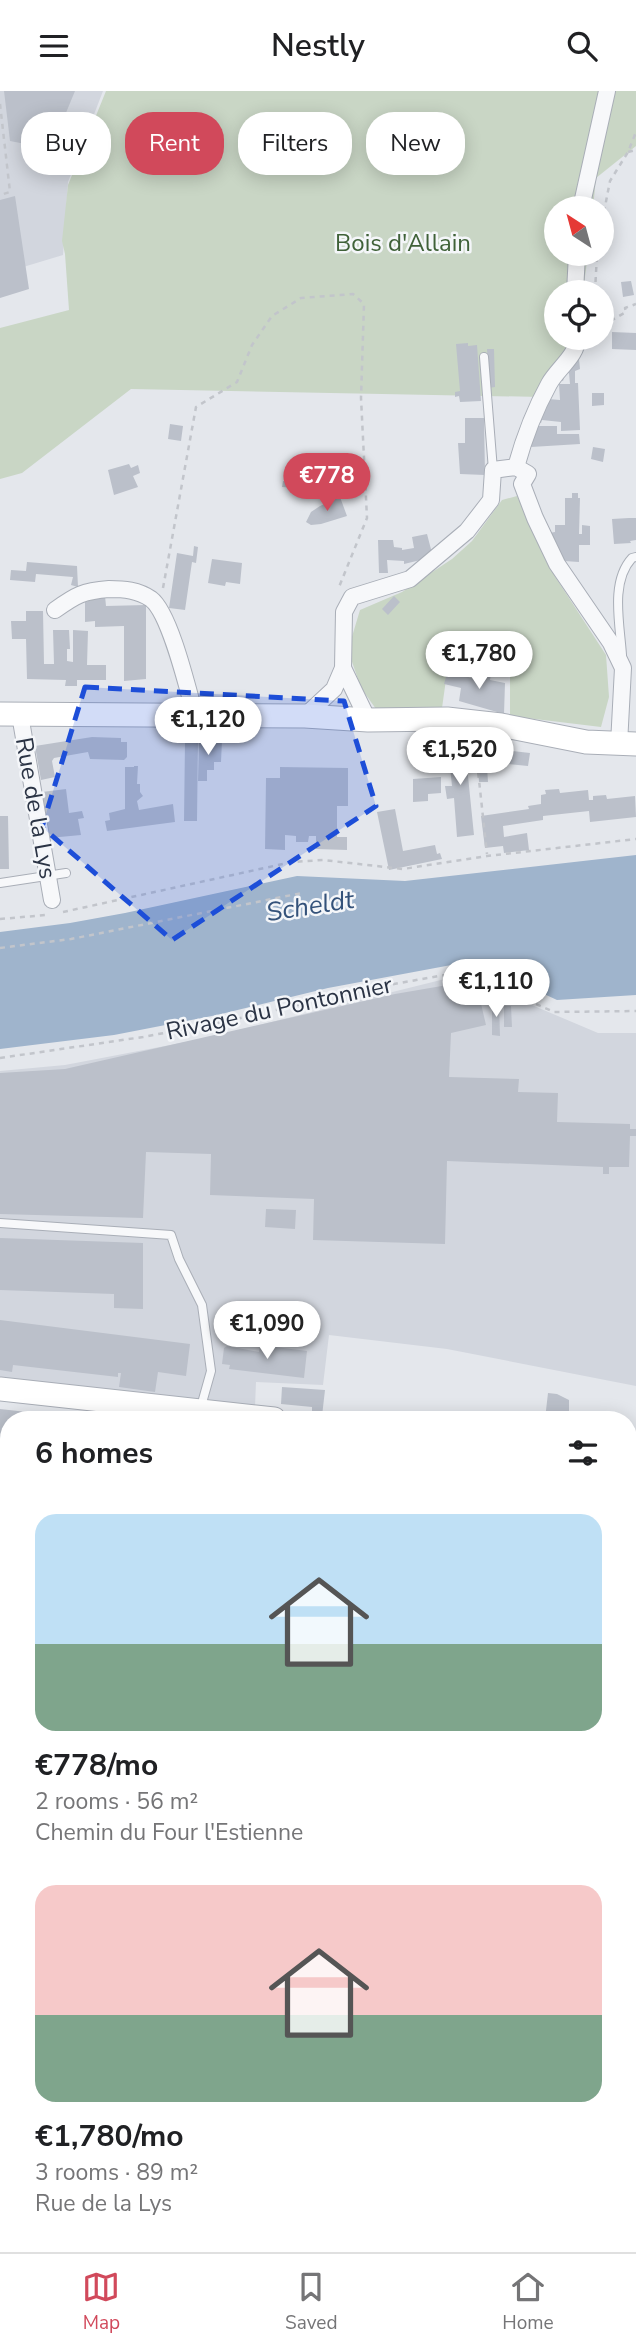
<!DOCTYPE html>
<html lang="en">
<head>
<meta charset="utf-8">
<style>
	body { margin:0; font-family:"Nunito Sans",sans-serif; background:#f6f6f6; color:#202124; height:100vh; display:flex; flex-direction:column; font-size:26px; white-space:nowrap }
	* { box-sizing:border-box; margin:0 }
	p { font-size:23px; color:#757577 }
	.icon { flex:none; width:38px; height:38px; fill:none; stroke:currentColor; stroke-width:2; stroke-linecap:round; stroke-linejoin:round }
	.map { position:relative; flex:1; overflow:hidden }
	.panel { position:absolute; left:0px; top:1320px; width:637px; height:842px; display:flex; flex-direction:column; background:#fff; border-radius:28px 28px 0 0; box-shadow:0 4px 18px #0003 }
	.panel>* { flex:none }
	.hud { position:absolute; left:21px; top:21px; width:595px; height:63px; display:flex; gap:14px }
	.needle { width:46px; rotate:324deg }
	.tools { position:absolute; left:544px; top:105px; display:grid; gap:14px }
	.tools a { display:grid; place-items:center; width:70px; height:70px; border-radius:50%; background:#fff; box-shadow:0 4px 18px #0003; font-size:35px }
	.price { position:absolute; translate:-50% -60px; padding:0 16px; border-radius:24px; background:#fff; color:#222; font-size:23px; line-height:46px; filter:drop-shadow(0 2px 4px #0008) }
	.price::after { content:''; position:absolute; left:50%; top:42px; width:21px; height:16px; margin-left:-10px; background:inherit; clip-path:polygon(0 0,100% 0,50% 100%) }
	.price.current { background:#d1495b; color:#fff }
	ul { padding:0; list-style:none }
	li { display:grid; align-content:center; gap:14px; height:371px; padding:0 35px }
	li span { display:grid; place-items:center; height:217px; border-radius:21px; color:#555 }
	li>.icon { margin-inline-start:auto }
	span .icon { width:126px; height:126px; fill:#fffc; stroke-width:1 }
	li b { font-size:30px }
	h2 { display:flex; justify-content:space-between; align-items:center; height:84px; padding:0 35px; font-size:30px }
	.chip { padding:0 24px; border-radius:28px; background:#fff; box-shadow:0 4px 18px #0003; font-size:24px; line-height:63px }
	.chip.current { background:#d1495b; color:#fff }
	header { display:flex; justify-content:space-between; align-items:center; height:91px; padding:0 35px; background:#fff; font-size:32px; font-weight:600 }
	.menu { display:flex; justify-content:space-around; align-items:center; height:98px; border-top:2px solid #e0e0e0; background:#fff; font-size:19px; color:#757577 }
	.menu a { display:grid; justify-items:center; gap:4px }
	.menu .current { color:#d1495b }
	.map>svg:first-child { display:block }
	.built { fill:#d2d6de }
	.green { fill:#c9d6c5 }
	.water { fill:#9fb4cc }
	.building { fill:#bbc0ca }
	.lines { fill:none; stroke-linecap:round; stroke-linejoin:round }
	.service-casing { stroke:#a9aeb7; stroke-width:10 }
	.minor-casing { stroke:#a9aeb7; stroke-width:18 }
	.secondary-casing { stroke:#a9aeb7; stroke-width:25 }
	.path { stroke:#c2c5cb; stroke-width:2.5; stroke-dasharray:5 5; stroke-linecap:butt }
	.service { stroke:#f7f8fa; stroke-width:8 }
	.minor { stroke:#f7f8fa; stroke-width:16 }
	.secondary { stroke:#fff; stroke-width:23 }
	.marked { fill:#1d4ed8; fill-opacity:0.2; stroke:#1d4ed8; stroke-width:5; stroke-dasharray:14 9; stroke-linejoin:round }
	.labels { text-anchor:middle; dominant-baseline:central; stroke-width:5; stroke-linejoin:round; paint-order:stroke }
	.park-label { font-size:24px; fill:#3f6138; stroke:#f4f6f9 }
	.street-label { font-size:24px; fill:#2b3445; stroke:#f4f6f9 }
	.water-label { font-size:26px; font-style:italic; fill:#34527a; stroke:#f4f6f9 }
</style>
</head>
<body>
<header><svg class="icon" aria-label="menu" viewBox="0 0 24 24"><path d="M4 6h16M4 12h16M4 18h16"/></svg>Nestly<svg class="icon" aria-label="search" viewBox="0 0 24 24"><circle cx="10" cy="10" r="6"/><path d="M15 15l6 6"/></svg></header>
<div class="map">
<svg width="636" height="2161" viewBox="0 0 636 2161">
	<rect width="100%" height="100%" fill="#e4e7ec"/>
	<path class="built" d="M0,0H103L68,91L63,164L0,183Z
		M461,884L598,942H636V1295L447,1258L329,1244L323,1294L256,1291L255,1316L0,1290V980L65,974L207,947Z
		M628,2075H636V2161H485L487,2153L628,2152Z"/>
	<path class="green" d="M106,0H636V55L596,87L593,117H556V163H588L583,201H556V247H578L542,306L131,298L22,382L0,388V237L69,219L65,163L62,150L68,94Z
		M517,405L556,487L606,564L609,606L601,636L510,625V573L449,567L442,617L376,618L361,597L348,559L360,519L402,501L452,468L472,450L502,409Z
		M0,1458L9,1459V1534H0Z
		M628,1524L636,1534V1814L628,1813Z
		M628,1827H636V2075H628Z
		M9,2061V2152L164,2153L167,2161H1L0,2065Z"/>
	<path class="water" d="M636,764V904L557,909L482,874L462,872L328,897L217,924L114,944L0,958V841L70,832L125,822L297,785L405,790Z
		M164,2153V2152L447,2153L440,2161H167Z"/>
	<path class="building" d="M4,0H75L51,58L10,50Z
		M15,105L29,198L0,207V109Z
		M631,190L634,204L623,206L621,191Z
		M612,241L636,242V259L612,258Z
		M468,252V255L477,254L481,310L460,311L459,305L455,306V301L460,300L456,253Z
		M487,258H494L495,296L489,297Z
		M579,268L580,278L575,280V292H578L580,339L561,340V331L542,329L541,332L535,331L541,318H546L548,308L560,309L559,293H570L569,282L565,283L563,290L558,288L562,280Z
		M592,302H604V314L592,315Z
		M465,327H484L485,384L460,383L458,352H465Z
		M170,333L183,335L181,350L168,348Z
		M537,335H557V343H579L580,353L531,356Z
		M593,356L605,358L603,371L591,368Z
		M129,373L131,377L138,374L140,382L133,385L138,396L114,404L108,379Z
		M283,390L313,392V398L282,396Z
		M572,402H578V407H580L579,443H582V434L590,435V454H579V471L564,470L549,442L555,441V434H565V407H572Z
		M340,406L347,425L321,433L311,434L306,431L311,421L320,415Z
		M629,427H636V449L630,450L631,452L614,453L612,428Z
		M427,443L433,466L404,473V470L387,469L388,482H379L378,449H393L394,456L402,457V459L414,457L412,446Z
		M194,455L198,456L196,472L192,471L185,519L169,517L177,462L193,465Z
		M212,468L242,472L240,493L226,491L225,495L208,492Z
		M27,471L77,475L78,496L71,494L73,486L36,483L35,491L10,489L11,479L26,480Z
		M105,505L106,515L146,514V588L124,590V535L95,536V530L85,531V511Z
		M394,505L400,511L388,524L382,518Z
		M26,520H43L44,573H54L53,539H69L70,558H67V570L73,571V539L88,540L87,574H106V589H77V595H65L66,589L27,588L26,548H12L11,530H26Z
		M485,577L491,583L490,589L505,592L504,623L459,610L461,597L444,593L448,579L477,589L481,580Z
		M92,646L121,647V651H127V666L124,669L90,668L88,661L54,667L52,670L55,686L41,689L35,655Z
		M464,646L474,744L457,746L454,707L447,708L445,695H452L447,647Z
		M199,648L222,650L221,671H214V679H207V690H198Z
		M185,649H198L197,730H184Z
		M479,656L530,662L528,675L477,670Z
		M134,675H138L137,693H140V701L143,705L137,710L139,719L173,713L175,731L107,740L105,730L110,729L109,722L125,718V676H134Z
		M280,676L348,677V715H337V746H347V759L316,758V745H309L308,751H296V745L285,744V759L265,758L266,687H280Z
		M487,676L488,691H479L478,677Z
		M441,686V702L428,703V710L413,711V688Z
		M66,698L69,722L82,720L84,727L78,728L81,744L49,747L42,701Z
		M559,698L560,702L588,699L589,709H593V705L606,704L607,708L635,705L636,726L590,731L589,720L543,725V729L503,735L504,746L527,742L529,759L504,762L503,755L485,757L481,725L529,718L528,715L541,713V704L546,703L545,699Z
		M395,718L403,760L435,754L437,763L440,762L442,768L389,779L377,721Z
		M0,725H8L9,778H0Z
		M465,891L468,903L478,900L486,934L451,942L449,986L519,988L518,1001L558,1002L557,1031L630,1033V1038H636V1045H630L629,1076H609V1083H603V1076L447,1070L445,1153L313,1149L314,1108L210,1104L211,1063L146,1061L143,1127L0,1123V982L65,978L395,903Z
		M492,911H499L500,945L492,944Z
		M504,915H511L512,936H504Z
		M266,1118L296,1119L295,1138L265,1136Z
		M0,1147L143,1152V1218L114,1217V1203L0,1199Z
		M228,1225L281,1231L278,1252L256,1249V1253L247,1252L248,1248L226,1245Z
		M0,1229L190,1253L186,1285L158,1281L155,1301L119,1296L121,1282H118V1286L13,1274L12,1281L0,1279Z
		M292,1234L305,1235L304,1254L290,1251Z
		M260,1254L307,1260L304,1287L229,1278L230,1274L222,1273L224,1257L227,1255L259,1261Z
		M282,1296L325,1299L322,1325L312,1324V1316L281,1313Z
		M548,1302L557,1303L569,1309V1328H545Z
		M0,1318L54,1324V1328H9V1356L2,1355L0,1360Z
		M9,1565V1590L0,1591V1566Z
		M9,1655V1708L0,1709V1656Z
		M9,2022V2055L6,2056L4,2051L0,2052V2026Z
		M585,2152H611L609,2161H584Z"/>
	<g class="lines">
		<g class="service-casing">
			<path id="service" d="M484,266L493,379
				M622,564C620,533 610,491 632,467L636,466
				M0,792L66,782
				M0,1132L171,1144L179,1168L202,1214L211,1280L200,1319
				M628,2151L636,2119"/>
		</g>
		<g class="minor-casing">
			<path id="minor" d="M581,117L607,0
				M575,201L577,163
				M516,376L528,383L522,393L535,427L557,473L611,552L623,577L619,653
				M55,519C76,504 83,500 109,498C124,498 138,499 151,508C170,522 188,599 195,624
				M343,577L368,629
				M20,624L52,809
				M305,625L334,598L343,577L344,521L352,506L410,488L467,440L491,409L493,379L516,376C524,347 534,320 549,293C557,278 578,264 577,247
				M0,1549L9,1542
				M0,1803L9,1804
				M628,1821H636
				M628,1949L636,1914"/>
		</g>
		<g class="secondary-casing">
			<path id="secondary" d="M0,623L305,625L368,629L447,628L501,634L586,651L636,653
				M0,1298L274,1328
				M628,1360L636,1361"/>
		</g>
		<path class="path" d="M0,13L10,101L0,104
			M628,61L636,59
			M602,131L610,90L628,61L636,41
			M595,201L597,163
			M602,235L626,221L625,217L636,213
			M163,497L196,316L237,291L252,254L272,225L301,207L353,203L364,213L361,307L367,427L339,496
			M475,652L487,763
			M63,821L292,771L323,769L403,778L487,765L636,748
			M0,828L46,824
			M0,857L71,848L302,802
			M0,967L143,946L232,929L377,896L450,883L474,886L554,921L636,920"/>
		<use href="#service" class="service"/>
		<use href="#minor" class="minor"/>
		<use href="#secondary" class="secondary"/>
	</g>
	<path class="marked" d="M85,596L344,610L376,715L172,849L42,736Z"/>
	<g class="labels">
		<g class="park-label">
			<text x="403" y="152">Bois d'Allain</text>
		</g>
		<g class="street-label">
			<text transform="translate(36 717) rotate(80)">Rue de la Lys</text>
			<text transform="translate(279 917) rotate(-12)">Rivage du Pontonnier</text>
		</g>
		<g class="water-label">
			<text transform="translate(310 815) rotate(-9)">Scheldt</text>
		</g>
	</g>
</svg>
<div class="tools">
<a><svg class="needle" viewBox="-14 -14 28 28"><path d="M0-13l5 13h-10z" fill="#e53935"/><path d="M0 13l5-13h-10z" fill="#757577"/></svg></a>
<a><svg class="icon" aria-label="locate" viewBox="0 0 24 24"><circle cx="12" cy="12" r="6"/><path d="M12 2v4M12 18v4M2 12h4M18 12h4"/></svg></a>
</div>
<b class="price current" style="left:327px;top:422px">€778</b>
<b class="price" style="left:479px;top:600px">€1,780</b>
<b class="price" style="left:208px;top:666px">€1,120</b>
<b class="price" style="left:460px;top:696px">€1,520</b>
<b class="price" style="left:496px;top:928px">€1,110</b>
<b class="price" style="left:267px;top:1270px">€1,090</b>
<div class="hud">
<a class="chip">Buy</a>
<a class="chip current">Rent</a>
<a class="chip">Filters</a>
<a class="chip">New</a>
</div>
<section class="panel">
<h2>6 homes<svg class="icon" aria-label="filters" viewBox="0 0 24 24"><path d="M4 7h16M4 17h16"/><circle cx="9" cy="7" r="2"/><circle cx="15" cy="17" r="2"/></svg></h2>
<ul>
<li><span style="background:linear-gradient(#bfe0f5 60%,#7fa58c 0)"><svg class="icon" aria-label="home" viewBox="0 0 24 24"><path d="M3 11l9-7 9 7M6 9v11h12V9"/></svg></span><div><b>€778/mo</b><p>2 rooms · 56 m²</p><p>Chemin du Four l'Estienne</p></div></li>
<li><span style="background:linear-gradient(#f6c9c9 60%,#7fa58c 0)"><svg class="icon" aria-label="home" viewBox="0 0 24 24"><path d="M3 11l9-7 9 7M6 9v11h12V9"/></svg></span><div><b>€1,780/mo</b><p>3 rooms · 89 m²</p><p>Rue de la Lys</p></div></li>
</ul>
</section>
</div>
<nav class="menu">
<a class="current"><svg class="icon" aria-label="map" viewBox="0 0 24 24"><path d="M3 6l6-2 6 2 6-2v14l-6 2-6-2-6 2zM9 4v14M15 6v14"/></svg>Map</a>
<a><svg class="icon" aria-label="saved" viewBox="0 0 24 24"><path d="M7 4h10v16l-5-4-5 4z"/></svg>Saved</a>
<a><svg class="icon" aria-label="home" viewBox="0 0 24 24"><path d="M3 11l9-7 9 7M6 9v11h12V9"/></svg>Home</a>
</nav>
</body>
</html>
